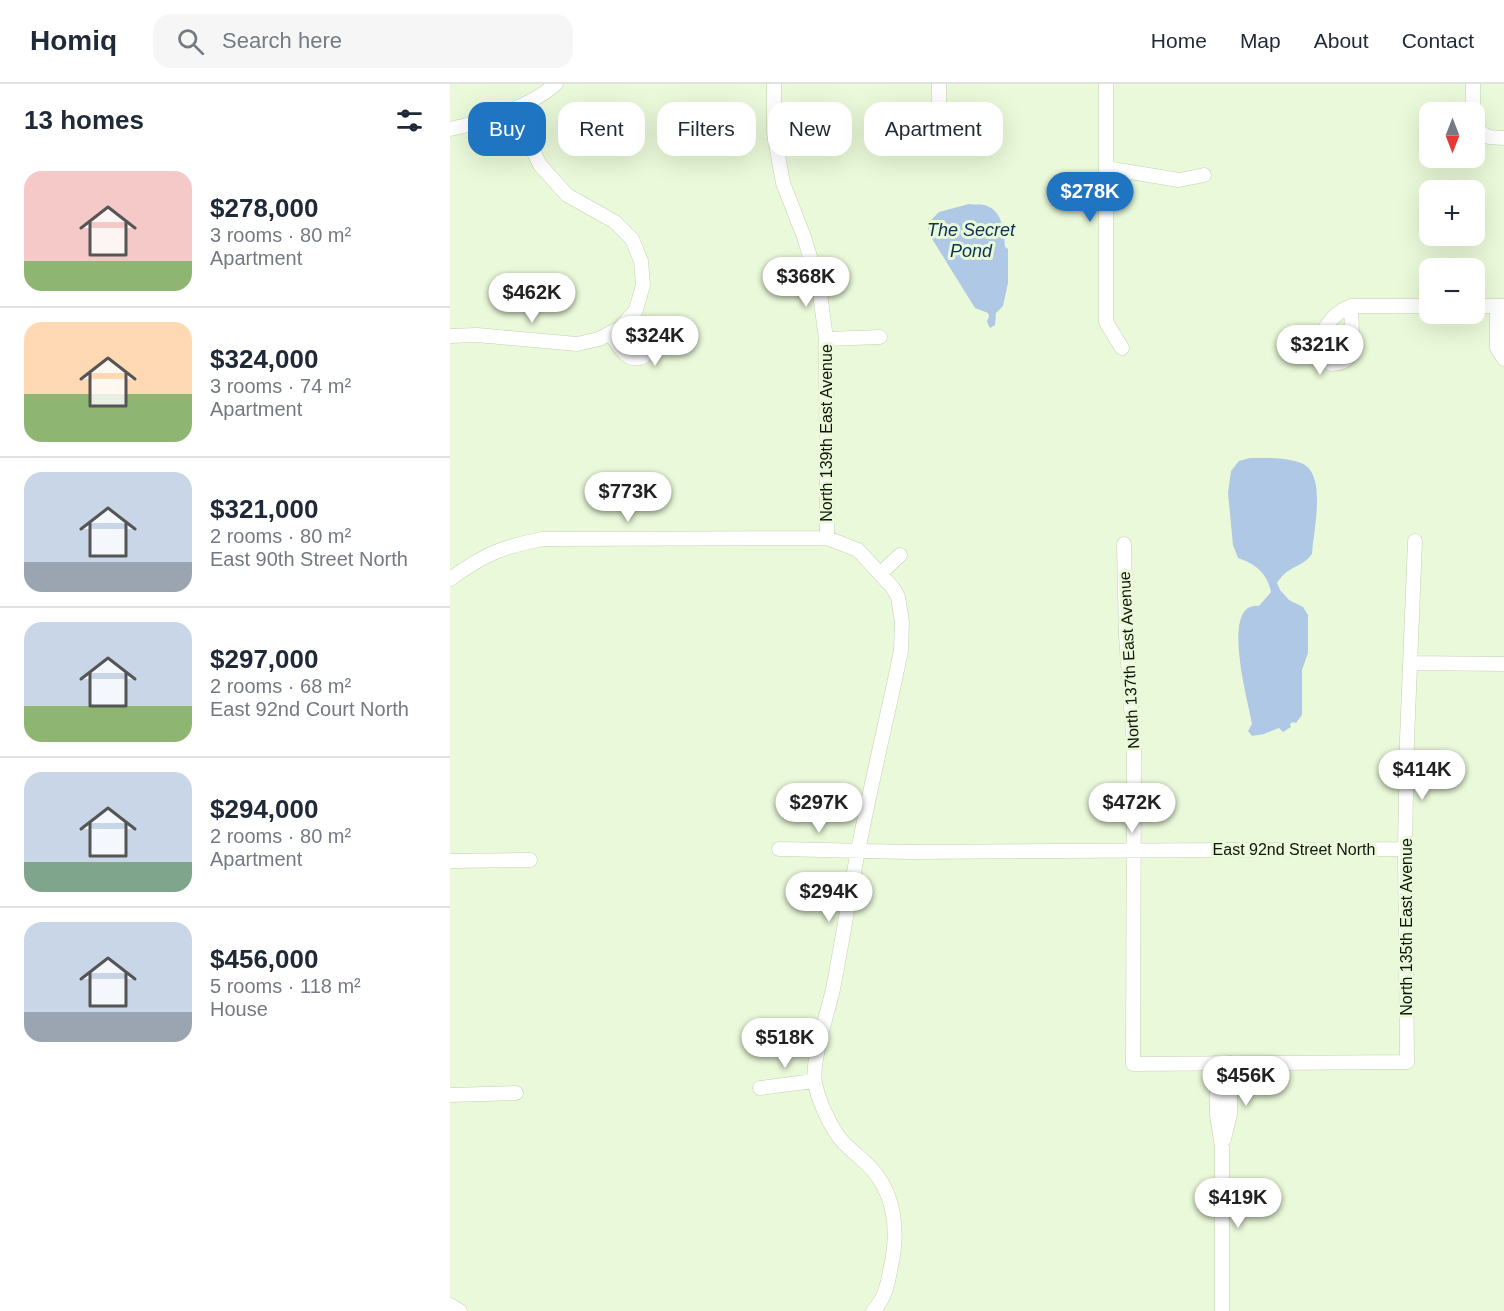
<!DOCTYPE html>
<html lang="en">
<head>
<meta charset="utf-8">
<style>
	body { margin:0; font-family:Helvetica,sans-serif; background:#f6f6f7; color:#1f2937; height:100vh; display:flex; flex-direction:column; font-size:22px; white-space:nowrap }
	* { box-sizing:border-box; margin:0 }
	p { font-size:20px; color:#747a83 }
	.icon { flex:none; width:33px; height:33px; fill:none; stroke:currentColor; stroke-width:2; stroke-linecap:round; stroke-linejoin:round }
	.map { position:relative; flex:1; overflow:hidden }
	.details { display:flex; flex-direction:column; background:#fff; width:450px }
	.details>* { flex:none }
	.hud { position:absolute; left:18px; top:18px; width:570px; height:54px; display:flex; gap:12px }
	.needle { width:39px; rotate:180deg }
	.fabs { position:absolute; left:969px; top:18px; display:grid; gap:12px }
	.fabs a { display:grid; place-items:center; width:66px; height:66px; border-radius:12px; background:#fff; box-shadow:0 6px 24px #0002; font-size:30px }
	.price { position:absolute; translate:-50% -51px; padding:0 14px; border-radius:21px; background:#fff; color:#222; font-size:20px; line-height:39px; filter:drop-shadow(0 2px 3px #0008) }
	.price::after { content:''; position:absolute; left:50%; top:36px; width:18px; height:14px; margin-left:-9px; background:inherit; clip-path:polygon(0 0,100% 0,50% 100%) }
	.price.current { background:#2075c3; color:#fff }
	ul { padding:0; list-style:none }
	li { display:flex; align-items:center; gap:18px; height:150px; padding:0 24px }
	li+li { border-top:2px solid #e0e1e3 }
	li span { display:grid; place-items:center; flex:none; width:168px; height:120px; border-radius:18px; color:#555 }
	li>.icon { margin-inline-start:auto }
	span .icon { width:72px; height:72px; fill:#fffc; stroke-width:1 }
	li b { font-size:26px }
	h2 { display:flex; justify-content:space-between; align-items:center; height:72px; padding:0 24px; font-size:26px }
	.chip { padding:0 21px; border-radius:18px; background:#fff; box-shadow:0 6px 24px #0002; font-size:21px; line-height:54px }
	.chip.current { background:#2075c3; color:#fff }
	header { display:flex; align-items:center; gap:36px; box-sizing:border-box; height:84px; padding:0 30px; background:#fff; border-bottom:2px solid #e0e1e3 }
	header strong { font-size:28px }
	nav { display:flex; gap:33px; margin-inline-start:auto; font-size:21px }
	.search { width:420px; height:54px; background:#f6f6f7; display:flex; align-items:center; gap:15px; box-sizing:border-box; padding:0 21px; border-radius:18px; color:#747a83; font-size:22px }
	main { display:flex; flex:1; min-height:0 }
	.map>svg:first-child { display:block }
	.water { fill:#afc8e5 }
	.lines { fill:none; stroke-linecap:round; stroke-linejoin:round }
	.street-casing { stroke:#c2d1b1; stroke-width:15 }
	.street { stroke:#fff; stroke-width:14 }
	.labels { text-anchor:middle; dominant-baseline:central; stroke-width:6; stroke-linejoin:round; paint-order:stroke }
	.street-label { font-size:16px; fill:#10150a; stroke:#eaf9d9 }
	.water-label { font-size:18px; font-style:italic; fill:#0a3156; stroke:#eaf9d9 }
</style>
</head>
<body>
<header>
<strong>Homiq</strong>
<div class="search"><svg class="icon" aria-label="search" viewBox="0 0 24 24"><circle cx="10" cy="10" r="6"/><path d="M15 15l6 6"/></svg>Search here</div>
<nav><a>Home</a><a>Map</a><a>About</a><a>Contact</a></nav>
</header>
<main>
<section class="details">
<h2>13 homes<svg class="icon" aria-label="filters" viewBox="0 0 24 24"><path d="M4 7h16M4 17h16"/><circle cx="9" cy="7" r="2"/><circle cx="15" cy="17" r="2"/></svg></h2>
<ul>
<li><span style="background:linear-gradient(#f6c9c9 75%,#8fb573 0)"><svg class="icon" aria-label="home" viewBox="0 0 24 24"><path d="M3 11l9-7 9 7M6 9v11h12V9"/></svg></span><div><b>$278,000</b><p>3 rooms · 80 m²</p><p>Apartment</p></div></li>
<li><span style="background:linear-gradient(#ffd9b3 60%,#8fb573 0)"><svg class="icon" aria-label="home" viewBox="0 0 24 24"><path d="M3 11l9-7 9 7M6 9v11h12V9"/></svg></span><div><b>$324,000</b><p>3 rooms · 74 m²</p><p>Apartment</p></div></li>
<li><span style="background:linear-gradient(#c9d6e8 75%,#9aa5b1 0)"><svg class="icon" aria-label="home" viewBox="0 0 24 24"><path d="M3 11l9-7 9 7M6 9v11h12V9"/></svg></span><div><b>$321,000</b><p>2 rooms · 80 m²</p><p>East 90th Street North</p></div></li>
<li><span style="background:linear-gradient(#c9d6e8 70%,#8fb573 0)"><svg class="icon" aria-label="home" viewBox="0 0 24 24"><path d="M3 11l9-7 9 7M6 9v11h12V9"/></svg></span><div><b>$297,000</b><p>2 rooms · 68 m²</p><p>East 92nd Court North</p></div></li>
<li><span style="background:linear-gradient(#c9d6e8 75%,#7fa58c 0)"><svg class="icon" aria-label="home" viewBox="0 0 24 24"><path d="M3 11l9-7 9 7M6 9v11h12V9"/></svg></span><div><b>$294,000</b><p>2 rooms · 80 m²</p><p>Apartment</p></div></li>
<li><span style="background:linear-gradient(#c9d6e8 75%,#9aa5b1 0)"><svg class="icon" aria-label="home" viewBox="0 0 24 24"><path d="M3 11l9-7 9 7M6 9v11h12V9"/></svg></span><div><b>$456,000</b><p>5 rooms · 118 m²</p><p>House</p></div></li>
</ul>
</section>
<div class="map">
<svg width="1054" height="1227" viewBox="0 0 1054 1227">
	<rect width="100%" height="100%" fill="#eaf9d9"/>
	<path class="water" d="M519,120C524,121 529,120 534,121C553,126 554,147 555,163L558,165V199L553,222L546,229L545,241L540,244L537,238L539,232L538,229L525,224L479,150L478,139L489,128Z
		M800,374C816,374 835,373 851,379C878,389 863,448 862,470C851,485 839,480 827,499L830,506L839,516L853,523L858,531V569L852,586V631L846,639L843,638L840,640L841,643L833,648L829,644L814,650L802,652L798,647L802,640C799,620 769,517 809,522L821,508C817,489 806,480 788,474L783,461L778,409L781,387L789,377Z"/>
	<g class="lines">
		<g class="street-casing">
			<path id="street" d="M324,0V49L333,99L354,153L369,202L376,255L377,454
				M656,0V238L672,264
				M1023,0V28
				M489,22V0
				M1024,35L1031,49L1039,53L1054,54
				M0,45C35,38 79,23 106,0
				M656,84L729,96L754,91
				M901,222C901,234 905,270 896,276C892,279 886,280 881,280L871,271C867,249 881,230 901,222H980
				M1024,222H1054
				M1047,222V264L1054,275
				M160,249C168,261 177,280 193,273L199,263L196,253L176,237
				M0,252L27,251L127,260L149,255L170,244L186,226L193,201L191,177L182,155L165,138L117,111L90,81L63,25
				M376,255L430,253
				M674,460L676,551L684,664L683,980L957,978L955,765L957,656L965,457
				M431,489L450,471
				M0,495C35,470 51,463 93,455L377,454L408,466L443,504L448,513L452,538L451,567C437,634 421,700 408,767C399,813 392,859 383,905C378,928 361,978 365,999C368,1015 377,1035 386,1049C393,1061 408,1071 418,1081C445,1108 449,1146 441,1182C438,1199 435,1215 423,1227
				M961,579L1054,580
				M329,765L460,768L955,765
				M0,777L80,776
				M766,979L767,1031L772,1063V1227
				M310,1004L364,997
				M0,1011L66,1009
				M774,1055L780,1030V979
				M0,1221L10,1227"/>
		</g>
		<use href="#street" class="street"/>
	</g>
	<g class="labels">
		<g class="street-label">
			<text transform="translate(376 349) rotate(-90)">North 139th East Avenue</text>
			<text transform="translate(679 576) rotate(-93)">North 137th East Avenue</text>
			<text x="844" y="765">East 92nd Street North</text>
			<text transform="translate(956 843) rotate(-90)">North 135th East Avenue</text>
		</g>
		<g class="water-label">
			<text x="521" y="146">The Secret<tspan x="521" dy="21">Pond</tspan></text>
		</g>
	</g>
</svg>
<div class="fabs">
<a><svg class="needle" viewBox="-14 -14 28 28"><path d="M0-13l5 13h-10z" fill="#e53935"/><path d="M0 13l5-13h-10z" fill="#747a83"/></svg></a>
<a>+</a>
<a>−</a>
</div>
<b class="price current" style="left:640px;top:139px">$278K</b>
<b class="price" style="left:356px;top:224px">$368K</b>
<b class="price" style="left:82px;top:240px">$462K</b>
<b class="price" style="left:205px;top:283px">$324K</b>
<b class="price" style="left:870px;top:292px">$321K</b>
<b class="price" style="left:178px;top:439px">$773K</b>
<b class="price" style="left:972px;top:717px">$414K</b>
<b class="price" style="left:369px;top:750px">$297K</b>
<b class="price" style="left:682px;top:750px">$472K</b>
<b class="price" style="left:379px;top:839px">$294K</b>
<b class="price" style="left:335px;top:985px">$518K</b>
<b class="price" style="left:796px;top:1023px">$456K</b>
<b class="price" style="left:788px;top:1145px">$419K</b>
<div class="hud">
<a class="chip current">Buy</a>
<a class="chip">Rent</a>
<a class="chip">Filters</a>
<a class="chip">New</a>
<a class="chip">Apartment</a>
</div>
</div>
</main>
</body>
</html>
